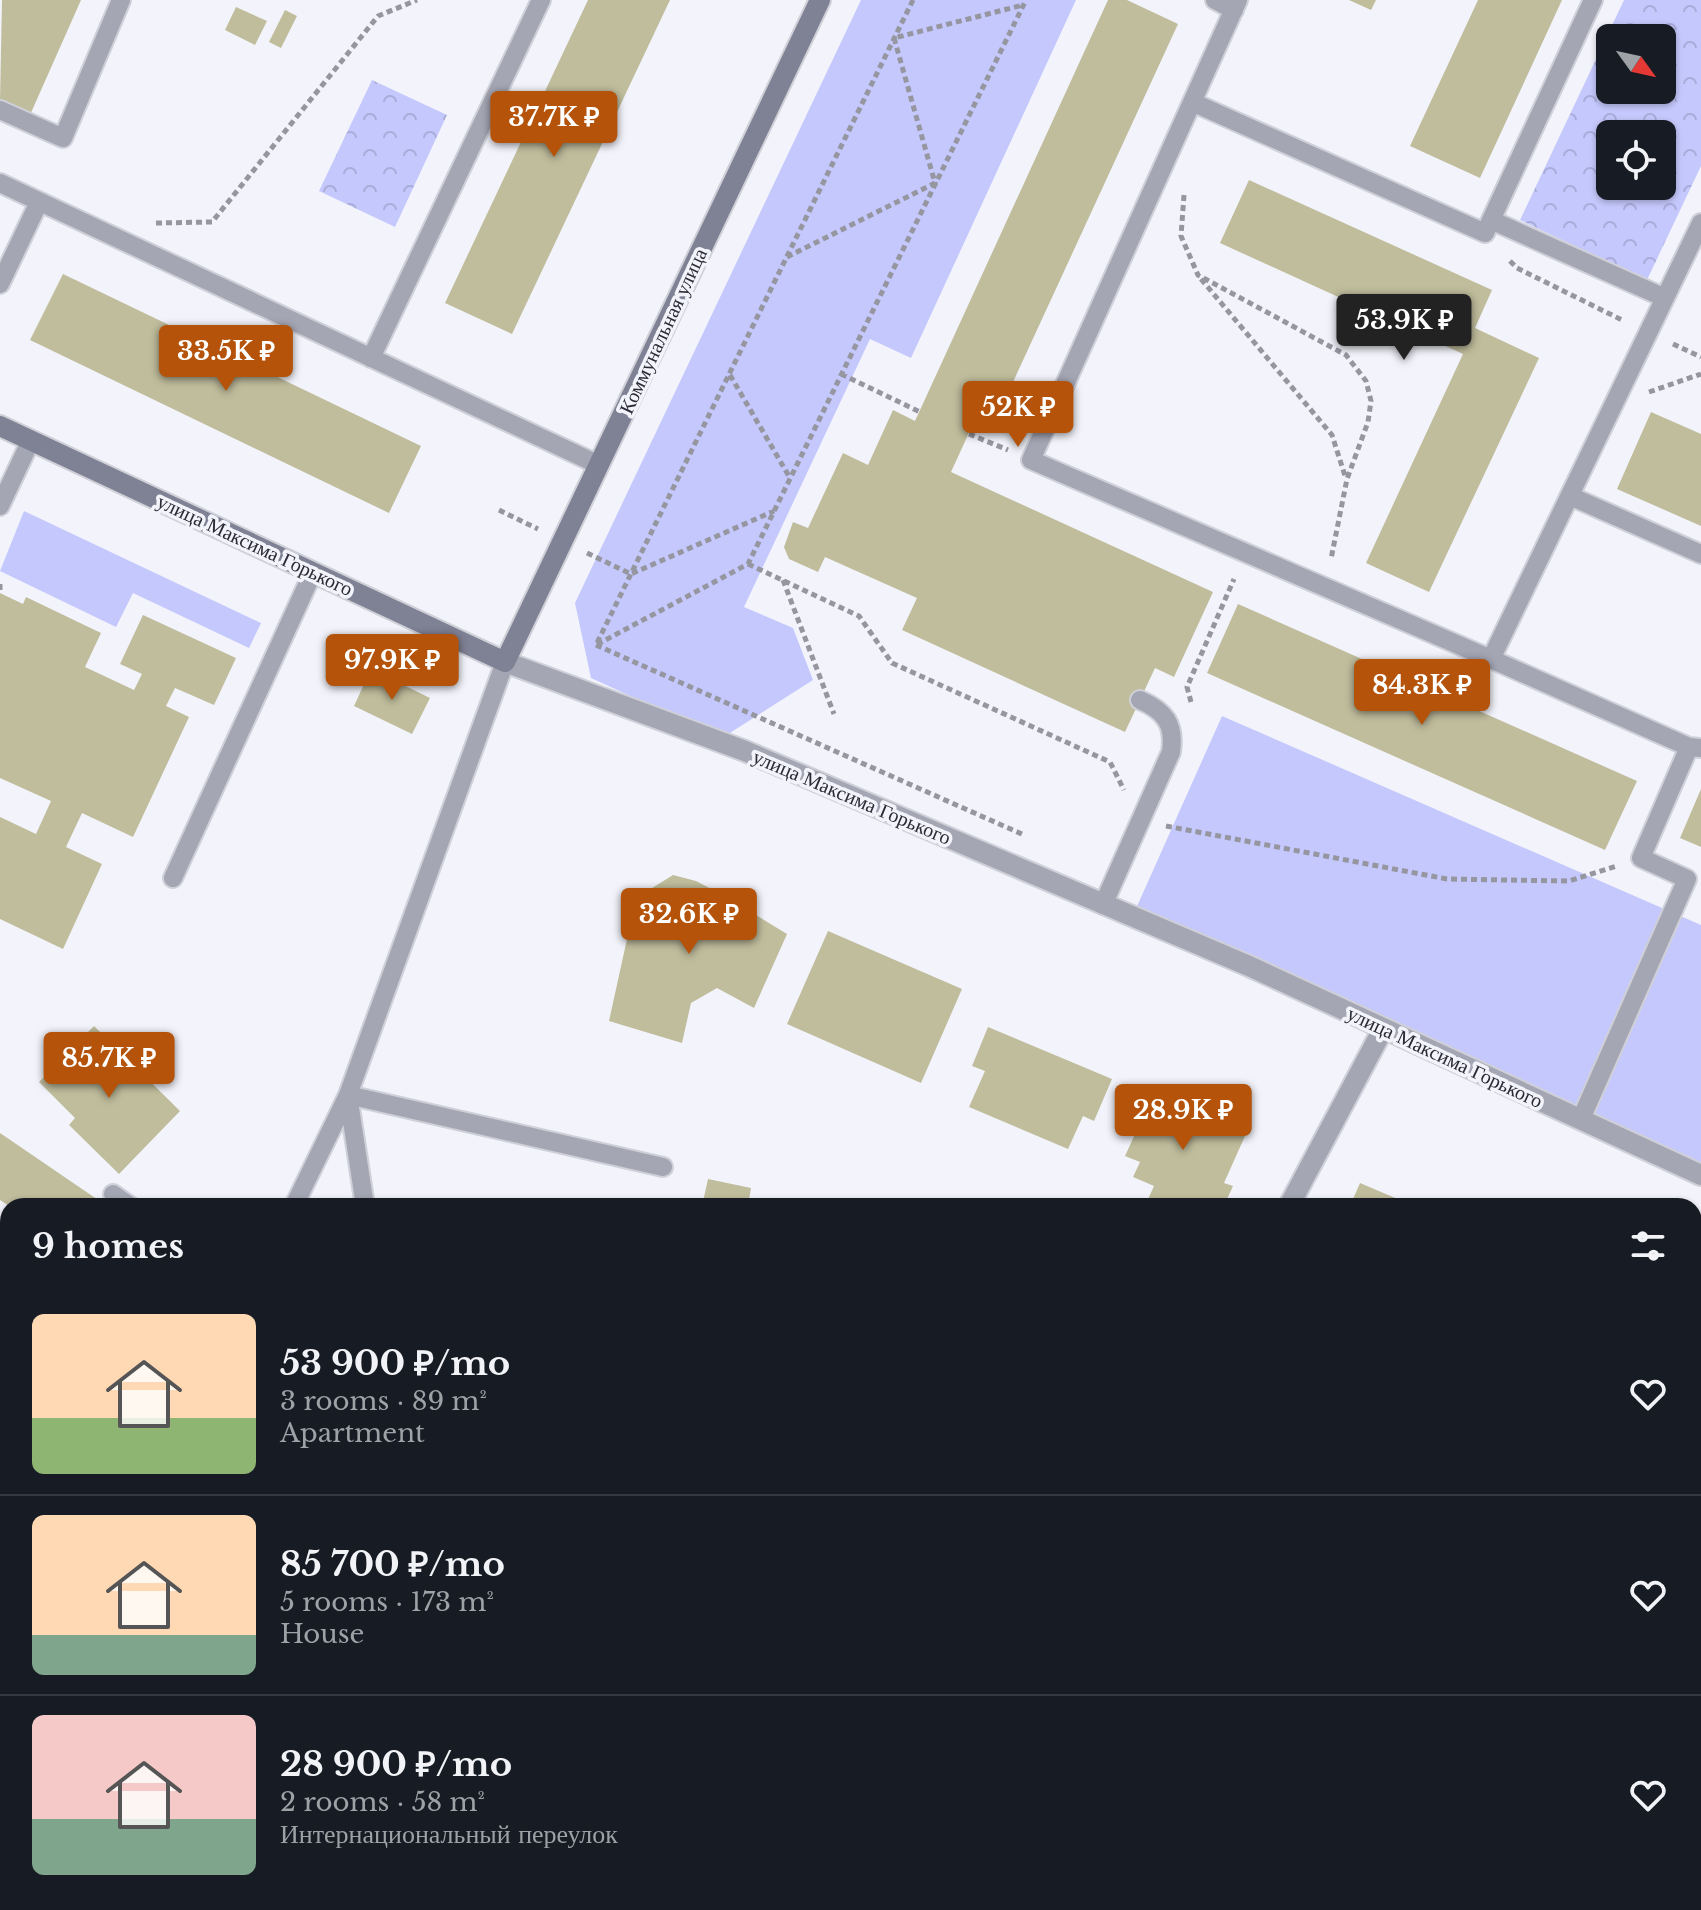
<!DOCTYPE html>
<html lang="en">
<head>
<meta charset="utf-8">
<style>
	body { margin:0; font-family:"Libre Baskerville",serif; background:#242831; color:#f1f3f6; height:100vh; display:flex; flex-direction:column; font-size:30px; white-space:nowrap }
	* { box-sizing:border-box; margin:0 }
	p { font-size:26px; color:#9ea1a6 }
	.icon { flex:none; width:44px; height:44px; fill:none; stroke:currentColor; stroke-width:2; stroke-linecap:round; stroke-linejoin:round }
	.map { position:relative; flex:1; overflow:hidden }
	.sheet { position:absolute; left:0px; top:1198px; width:1702px; height:712px; display:flex; flex-direction:column; background:#171b24; border-radius:24px 24px 0 0; box-shadow:0 2px 6px #0004 }
	.sheet>* { flex:none }
	.needle { width:52px; rotate:123deg }
	.fabs { position:absolute; left:1596px; top:24px; display:grid; gap:16px }
	.fabs a { display:grid; place-items:center; width:80px; height:80px; border-radius:12px; background:#171b24; box-shadow:0 2px 6px #0004; font-size:40px }
	.price { position:absolute; translate:-50% -68px; padding:0 18px; border-radius:8px; background:#b45309; color:#fff; font-size:26px; line-height:52px; filter:drop-shadow(0 2px 4px #0008) }
	.price::after { content:''; position:absolute; left:50%; top:48px; width:24px; height:18px; margin-left:-12px; background:inherit; clip-path:polygon(0 0,100% 0,50% 100%) }
	.price.selected { background:#222; color:#fff }
	ul { padding:0; list-style:none }
	li { display:flex; align-items:center; gap:24px; height:200px; padding:0 32px }
	li+li { border-top:2px solid #363941 }
	li span { display:grid; place-items:center; flex:none; width:224px; height:160px; border-radius:12px; color:#555 }
	li>.icon { margin-inline-start:auto }
	span .icon { width:96px; height:96px; fill:#fffc; stroke-width:1 }
	li b { font-size:34px }
	h2 { display:flex; justify-content:space-between; align-items:center; height:96px; padding:0 32px; font-size:34px }
	.map>svg:first-child { display:block }
	.green { fill:#c4c8fc }
	.park { fill:url(#park-crowns); fill-rule:evenodd }
	.building { fill:#c0bd9d }
	.lines { fill:none; stroke-linecap:round; stroke-linejoin:round }
	.service-casing { stroke:#cfd0d8; stroke-width:22 }
	.minor-casing { stroke:#cfd0d8; stroke-width:24 }
	.secondary-casing { stroke:#cfd0d8; stroke-width:24 }
	.path { stroke:#95969f; stroke-width:5; stroke-dasharray:6 4; stroke-linecap:butt }
	.service { stroke:#a5a6b4; stroke-width:18 }
	.minor { stroke:#a5a6b4; stroke-width:20 }
	.secondary { stroke:#7f8194; stroke-width:20 }
	.labels { text-anchor:middle; dominant-baseline:central; stroke-width:7; stroke-linejoin:round; paint-order:stroke }
	.street-label { font-size:20px; fill:#2a2b37; stroke:#f3f4fb }
</style>
</head>
<body>
<div class="map">
<svg width="1701" height="1910" viewBox="0 0 1701 1910">
	<defs>
		<pattern id="park-crowns" width="20" height="18" patternUnits="userSpaceOnUse" patternTransform="scale(2)"><rect width="20" height="18" fill="#c4c8fc"/><path d="M2 6a3 3 0 1 1 6 0M12 15a3 3 0 1 1 6 0" fill="none" stroke="#a9acd9"/></pattern>
	</defs>
	<rect width="100%" height="100%" fill="#f3f4fb"/>
	<path class="green" d="M861,0H1076L911,358L870,339L744,607L793,628L813,680L722,738L591,678L575,603Z
		M24,511L261,623L249,648L133,593L116,627L0,571Z
		M1222,716L1701,925V1179L1130,922Z
		M8,1856V1902H625L658,1910H0V1875Z"/>
	<path class="park" d="M1624,0H1701V166L1647,280L1520,220ZM1610,38H1662V90H1610ZM1610,134H1662V186H1610Z
		M372,80L447,115L395,227L319,191Z"/>
	<path class="building" d="M2,0H81L30,115L0,100Z
		M588,0H670L512,334L445,303Z
		M1108,0H1127L1178,24L990,432L973,424L951,472L1213,592L1174,677L1155,668L1125,732L902,630L917,598L825,557L818,572L789,559L784,547L793,522L808,528L843,453L868,465L893,410L915,421Z
		M1349,0H1376L1371,10Z
		M1478,0H1562L1480,178L1410,146Z
		M236,7L267,21L255,45L225,30Z
		M285,10L297,16L281,48L269,42Z
		M1249,180L1492,290L1475,328L1539,358L1429,592L1366,563L1463,354L1220,243Z
		M63,274L421,446L389,513L30,340Z
		M1651,412L1701,434V526L1617,489Z
		M0,593L23,604L26,597L101,633L85,667L134,690L142,674L120,664L143,615L236,658L214,705L175,688L166,706L189,717L133,837L82,813L66,847L102,864L63,949L0,919V817L36,834L51,801L0,778Z
		M1238,604L1637,781L1605,850L1207,673Z
		M371,669L430,698L412,734L354,706Z
		M1701,789V847L1680,838Z
		M673,875L696,881L725,896L787,934L754,1008L717,988L691,1003L682,1043L609,1021L636,898Z
		M828,931L962,989L921,1083L787,1024Z
		M94,1026L180,1111L119,1174L69,1125L75,1118L39,1082Z
		M988,1027L1112,1079L1094,1121L1083,1116L1068,1149L969,1107L985,1071L972,1066Z
		M1158,1084L1215,1110L1211,1120L1245,1136L1224,1183L1233,1186L1224,1206H1145L1154,1186L1133,1177L1140,1162L1125,1156Z
		M0,1133L107,1206H9L0,1200Z
		M708,1179L751,1188L748,1206H702Z
		M1360,1183L1414,1206H1350Z
		M1694,1322L1701,1325V1427L1694,1424Z
		M1697,1815H1701V1908L1668,1907V1902H1694Z"/>
	<g class="lines">
		<g class="service-casing">
			<path id="service" d="M1215,0L1234,10
				M1238,0L1031,460L1491,659
				M1192,102L1485,233L1593,0
				M0,110L63,138L121,0
				M0,183L599,465
				M1491,220L1665,298
				M1701,223L1491,659L1689,747L1701,748
				M0,284L39,202
				M371,358L541,0
				M1570,496L1701,554
				M0,506L31,440
				M173,878L313,572
				M1103,905L1171,752C1175,724 1165,711 1140,700
				M1581,1119L1687,879L1641,858L1689,747
				M113,1194L130,1206
				M294,1206L348,1095L663,1167
				M365,1206L348,1095L505,662"/>
		</g>
		<g class="minor-casing">
			<path id="minor" d="M505,662L745,751L1249,966L1701,1175
				M1289,1206L1383,1029
				M0,1802L8,1806
				M683,1902L707,1910
				M980,1910L983,1902"/>
		</g>
		<g class="secondary-casing">
			<path id="secondary" d="M0,426L505,662L820,0"/>
		</g>
		<path class="path" d="M913,0L596,645L748,564L1026,0
			M1184,195L1181,236L1198,275L1346,355L1366,381L1371,401L1368,422L1347,479L1331,559
			M156,223L212,222L378,16L417,0
			M787,257L935,183L894,38L1023,5
			M1510,261L1517,268L1624,321
			M1201,279L1332,435L1346,479
			M1673,344L1701,357
			M841,374L920,412
			M730,375L790,478
			M1649,392L1701,374
			M969,434L1008,450
			M499,510L538,529
			M587,553L631,574L774,511
			M748,564L859,616L892,663L1110,762L1124,790
			M783,580L834,714
			M0,584V591
			M596,645L1024,835
			M1191,702L1187,687L1234,579
			M1166,826L1447,879L1569,881L1617,866"/>
		<use href="#service" class="service"/>
		<use href="#minor" class="minor"/>
		<use href="#secondary" class="secondary"/>
	</g>
	<g class="labels">
		<g class="street-label">
			<text transform="translate(663 331) rotate(-65)">Коммунальная улица</text>
			<text transform="translate(255 545) rotate(25)">улица Максима Горького</text>
			<text transform="translate(852 797) rotate(23)">улица Максима Горького</text>
			<text transform="translate(1445 1057) rotate(25)">улица Максима Горького</text>
		</g>
	</g>
</svg>
<div class="fabs">
<a><svg class="needle" viewBox="-14 -14 28 28"><path d="M0-13l5 13h-10z" fill="#e53935"/><path d="M0 13l5-13h-10z" fill="#9ea1a6"/></svg></a>
<a><svg class="icon" aria-label="locate" viewBox="0 0 24 24"><circle cx="12" cy="12" r="6"/><path d="M12 2v4M12 18v4M2 12h4M18 12h4"/></svg></a>
</div>
<b class="price" style="left:554px;top:159px">37.7K ₽</b>
<b class="price selected" style="left:1404px;top:362px">53.9K ₽</b>
<b class="price" style="left:226px;top:393px">33.5K ₽</b>
<b class="price" style="left:1018px;top:449px">52K ₽</b>
<b class="price" style="left:392px;top:702px">97.9K ₽</b>
<b class="price" style="left:1422px;top:727px">84.3K ₽</b>
<b class="price" style="left:689px;top:956px">32.6K ₽</b>
<b class="price" style="left:109px;top:1100px">85.7K ₽</b>
<b class="price" style="left:1183px;top:1152px">28.9K ₽</b>
<section class="sheet">
<h2>9 homes<svg class="icon" aria-label="filters" viewBox="0 0 24 24"><path d="M4 7h16M4 17h16"/><circle cx="9" cy="7" r="2"/><circle cx="15" cy="17" r="2"/></svg></h2>
<ul>
<li><span style="background:linear-gradient(#ffd9b3 65%,#8fb573 0)"><svg class="icon" aria-label="home" viewBox="0 0 24 24"><path d="M3 11l9-7 9 7M6 9v11h12V9"/></svg></span><div><b>53 900 ₽/mo</b><p>3 rooms · 89 m²</p><p>Apartment</p></div><svg class="icon" aria-label="heart" viewBox="0 0 24 24"><path d="M12 20l-8-8c-3-5 5-10 8-4 3-6 11-1 8 4z"/></svg></li>
<li><span style="background:linear-gradient(#ffd9b3 75%,#7fa58c 0)"><svg class="icon" aria-label="home" viewBox="0 0 24 24"><path d="M3 11l9-7 9 7M6 9v11h12V9"/></svg></span><div><b>85 700 ₽/mo</b><p>5 rooms · 173 m²</p><p>House</p></div><svg class="icon" aria-label="heart" viewBox="0 0 24 24"><path d="M12 20l-8-8c-3-5 5-10 8-4 3-6 11-1 8 4z"/></svg></li>
<li><span style="background:linear-gradient(#f6c9c9 65%,#7fa58c 0)"><svg class="icon" aria-label="home" viewBox="0 0 24 24"><path d="M3 11l9-7 9 7M6 9v11h12V9"/></svg></span><div><b>28 900 ₽/mo</b><p>2 rooms · 58 m²</p><p>Интернациональный переулок</p></div><svg class="icon" aria-label="heart" viewBox="0 0 24 24"><path d="M12 20l-8-8c-3-5 5-10 8-4 3-6 11-1 8 4z"/></svg></li>
</ul>
</section>
</div>
</body>
</html>
